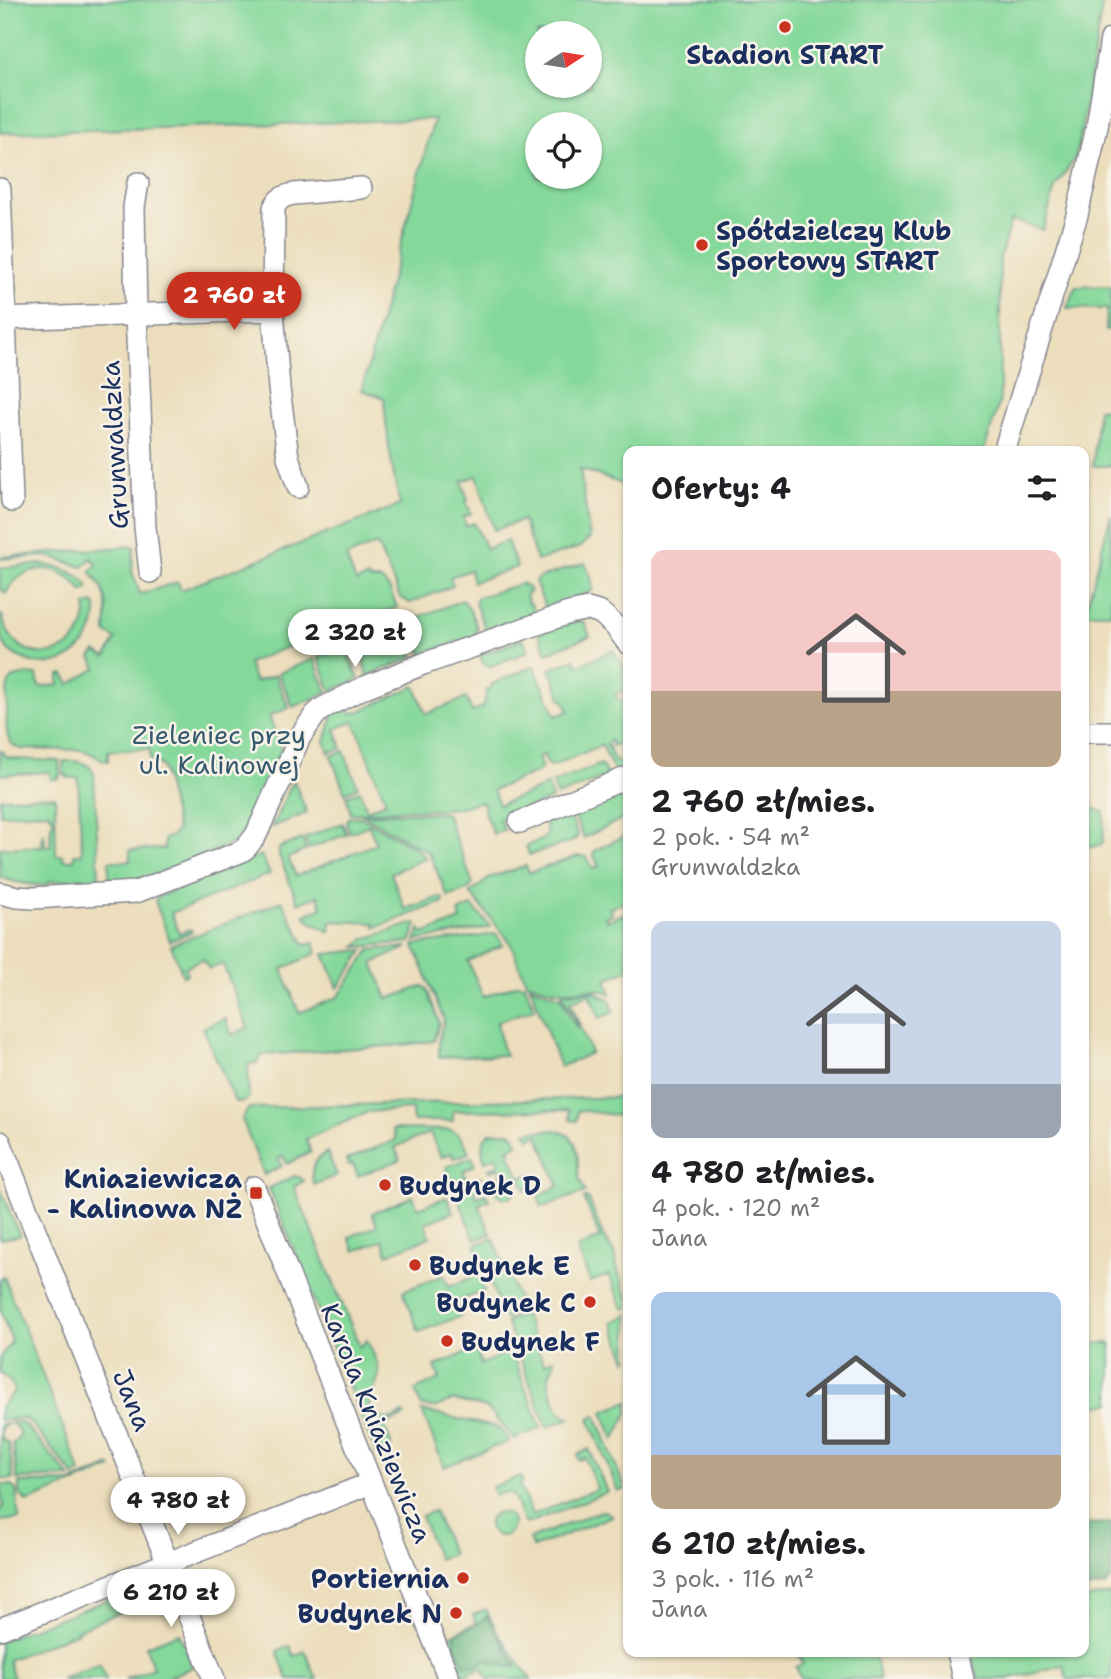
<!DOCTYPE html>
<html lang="pl">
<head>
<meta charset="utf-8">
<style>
	body { margin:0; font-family:"Shantell Sans",sans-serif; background:#f2f2f2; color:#202124; height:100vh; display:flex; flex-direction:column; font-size:26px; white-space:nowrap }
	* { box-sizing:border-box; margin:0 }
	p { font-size:23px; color:#757577 }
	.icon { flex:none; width:38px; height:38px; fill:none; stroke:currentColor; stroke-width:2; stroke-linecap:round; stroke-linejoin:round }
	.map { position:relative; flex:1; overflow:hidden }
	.panel { position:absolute; left:623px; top:446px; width:466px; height:1211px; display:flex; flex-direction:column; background:#fff; border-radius:14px; box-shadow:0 2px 5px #0004 }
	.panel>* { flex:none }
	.needle { width:46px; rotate:78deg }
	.buttons { position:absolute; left:525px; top:21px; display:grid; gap:14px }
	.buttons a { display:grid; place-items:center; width:77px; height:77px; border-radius:50%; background:#fff; box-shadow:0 2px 5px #0004; font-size:35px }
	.price { position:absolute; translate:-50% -60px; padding:0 16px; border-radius:24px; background:#fff; color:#222; font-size:23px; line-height:46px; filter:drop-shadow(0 2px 4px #0008) }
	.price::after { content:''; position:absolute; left:50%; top:42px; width:21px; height:16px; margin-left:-10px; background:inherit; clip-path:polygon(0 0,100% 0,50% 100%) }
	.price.on { background:#c8321e; color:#fff }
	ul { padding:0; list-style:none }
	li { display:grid; align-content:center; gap:14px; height:371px; padding:0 28px }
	li span { display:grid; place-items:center; height:217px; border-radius:14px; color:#555 }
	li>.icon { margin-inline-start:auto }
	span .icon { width:126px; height:126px; fill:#fffc; stroke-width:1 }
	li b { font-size:30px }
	h2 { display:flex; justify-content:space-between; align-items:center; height:84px; padding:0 28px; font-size:30px }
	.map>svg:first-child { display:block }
	.green { fill:#83d89a; stroke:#4f847c; stroke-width:2; fill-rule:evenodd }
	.forest { fill:#6ab882; stroke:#427470; stroke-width:2 }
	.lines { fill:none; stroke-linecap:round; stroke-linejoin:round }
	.minor-casing { stroke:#84868d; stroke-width:24 }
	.minor { stroke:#fff; stroke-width:21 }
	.poi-dot { fill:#c8321e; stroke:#f7f3e8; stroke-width:2.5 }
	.labels { text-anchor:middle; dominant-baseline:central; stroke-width:5; stroke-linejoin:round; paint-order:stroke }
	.poi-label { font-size:26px; font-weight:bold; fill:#1b2f5e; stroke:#f7f3e8; text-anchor:start }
	.street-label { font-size:26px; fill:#1b2f5e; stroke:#f7f3e8 }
	.park-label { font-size:26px; fill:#35596d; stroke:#f7f3e8 }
</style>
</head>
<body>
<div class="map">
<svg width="1111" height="1679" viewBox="0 0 1111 1679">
	<rect width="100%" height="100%" fill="#f7f3e8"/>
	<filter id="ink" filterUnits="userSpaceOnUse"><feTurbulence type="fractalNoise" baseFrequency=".0143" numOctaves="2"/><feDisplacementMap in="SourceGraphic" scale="14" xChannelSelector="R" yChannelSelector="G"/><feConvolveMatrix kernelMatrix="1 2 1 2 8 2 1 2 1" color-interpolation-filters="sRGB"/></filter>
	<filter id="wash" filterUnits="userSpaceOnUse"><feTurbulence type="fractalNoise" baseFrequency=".00686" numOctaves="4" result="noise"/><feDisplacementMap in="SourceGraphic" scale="28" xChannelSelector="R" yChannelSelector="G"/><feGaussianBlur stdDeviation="1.57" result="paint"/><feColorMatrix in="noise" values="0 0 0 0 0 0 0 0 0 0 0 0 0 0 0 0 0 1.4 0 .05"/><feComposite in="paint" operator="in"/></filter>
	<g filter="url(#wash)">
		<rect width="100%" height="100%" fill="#ecdebc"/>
		<path class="green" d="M0,0H1103L1079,145L1075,158L1055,188L1043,230L1011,220L1000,257V400L984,451L628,452V486L580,469L590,538L580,547L537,561L523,520L494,530L477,476L462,481L468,500L466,501L471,514L463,517L466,526L474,523L486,549L507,541L517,567L473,582L470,570L450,577L453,586L410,603L400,597L377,544L346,557L356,582L368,577L369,580H381L389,588L397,607L349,627L338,626L248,663L255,682L275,675L289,708L269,716L282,750L242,836L233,843C195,858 153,881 112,883L109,878V861H130V850L164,849V839L172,836L177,830L163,768L156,761L150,760V749L108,751V761C98,760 92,752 81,750L21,749C16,747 11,745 9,739C5,732 7,720 7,712C6,686 5,671 37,675L39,687L59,685V675L64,674L70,684L97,668L91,657L96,652L106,657L116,639L106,633C106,627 107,621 107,615C108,598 102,584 90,572L97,564L91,558L83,567L48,556L0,559V557L134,546L132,571L140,594L178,582L181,590L400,505C392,470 386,434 384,398L362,390L434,119L0,133ZM537,33H590V86H537ZM537,124H590V177H537Z
			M1111,286V330H1106L1107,309L1067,308L1076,287Z
			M1111,408V466H1093L1098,409Z
			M1111,514V613H1085Z
			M585,563L591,578L593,589L588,593L545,608L535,581L541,577Z
			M42,564C59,567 77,571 88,585V589L82,591C61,562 25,561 6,593L0,589V568Z
			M523,583V586H527L530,592L526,593L528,604H531L534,613L486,631L475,603L478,597Z
			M463,600L469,608L478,630L475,631L477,635L422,654L412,625L416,618Z
			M93,603L96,606C99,644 61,677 24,659C18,657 9,652 6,647C0,638 0,626 0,615H2C13,672 89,663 86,605Z
			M580,621L584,622L590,636L547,653L539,634L541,632Z
			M398,625L405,630L414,654L412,655L413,658L367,676L359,641Z
			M523,639L529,651L489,667L483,663L480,655Z
			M345,647L359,679L331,691L318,657Z
			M613,650L628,673V693L626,689L615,694L619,701L628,697V740L612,746L611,740L607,743L615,762L628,757V768L615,774L602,745L552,766L548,765L544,755L538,757L542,768L535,773L493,790L499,805L541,788L547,784L552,799L499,819L504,830L493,834L484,811V803L480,802L457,808L431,810H401L351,814L346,796L360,791L367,810L386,802L354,721L335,729L342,748L329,753L325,742L334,712L348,706L351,714L358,712L415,686L426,714L466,698L472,712L483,707L487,690L492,687V684L534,666L556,716L569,711L564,700H562L550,669L575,659L578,666Z
			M314,659L327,693L293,707L278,673Z
			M0,750L7,757L16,759L59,761L60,776H58L59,779H50V772L0,775Z
			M344,751L358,787L345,793L331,756Z
			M63,761C77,761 87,760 94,773L99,879L97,883L69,885L68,880L48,882V885C31,886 16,883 0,877V848L42,846V836L44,834L45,846H50L51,824L54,821L49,812L0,814V798L55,796L56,855H63V860H74V854H82L78,778H67V775H64Z
			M601,764L608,776L557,796L553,783Z
			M294,781L307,813L272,827L291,785Z
			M624,788L628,797V816L584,838L577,823L573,810Z
			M1087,808H1093L1104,812L1103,843C1096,847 1091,848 1083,846V810Z
			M568,812L578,836L573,841L529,855L526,846L543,839L547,835L545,822Z
			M394,813H446L473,884L467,890L448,897L429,853L363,815Z
			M350,817H360L414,847L426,858L391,873L405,909L440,897H442L443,902L375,928V923L331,921L330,932L312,923L305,915L322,907L318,896L298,903L279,855V848L302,839L306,850L288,858L296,876L376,844L369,825L350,833L346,822Z
			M342,823L347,834L309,849L305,838Z
			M628,834V903L627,901L610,908L612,914L605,917L607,921L628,912V970L606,979L611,994C589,984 581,993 560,991C549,990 537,985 526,982L510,942L470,893L491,877L526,866L529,873L578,856L587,857L593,869L599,866L593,854L596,850Z
			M261,855L270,874L171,913L179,933L191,929L192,932L170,941L155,901L158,897Z
			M282,901L305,945L314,943L317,953L282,969L299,1013L338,997L370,950L408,947L373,963L388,999L423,986L427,989L439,1022L434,1041L402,1045L262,1055L257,1063L248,1064L249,1097L244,1102H235L203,1028L225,1018L232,1035L248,1028L223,964L209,969L203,959L185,967L187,974L183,976L171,945Z
			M472,906L491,927L415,941L420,929L423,934L461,920L459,912Z
			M415,923L417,924L410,942L356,947L364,939Z
			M496,934L503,945L468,961L483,997L518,984L525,985L534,1009L497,1022L502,1047L506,1055L439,1057V1039L444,1020L414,945Z
			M364,950L338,988L324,954Z
			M530,986L561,997L572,1020L578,1029H581L591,1053L560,1067Z
			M593,991L610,1000L614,1012L600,1018L589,994L570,1002L580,1025H578L562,994Z
			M625,1097L628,1106V1117L578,1110L577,1121L570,1120L569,1110L453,1111V1121H413L412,1109L368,1112L306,1139L311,1152L287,1164L283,1156L278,1159L282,1166L264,1175L242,1119L249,1108Z
			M393,1129L451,1130C462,1135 465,1142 469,1153L453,1158L451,1153L441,1157L430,1133L395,1147L400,1160L358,1176L353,1164L348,1165L346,1160L396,1140Z
			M556,1130C583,1138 576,1154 579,1176C580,1181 583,1186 585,1192L542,1207L538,1196L559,1186L538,1135L529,1139L526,1132Z
			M491,1132H510L514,1134L518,1144L508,1149L520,1178L530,1174L532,1181L530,1188L526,1190L521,1180L513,1183L515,1192L510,1198L501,1197L495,1191L507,1186L505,1183L495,1187L492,1179L502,1175L499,1168L490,1171L489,1169L499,1165L496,1157L485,1161C481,1150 480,1140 491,1132Z
			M327,1152L337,1175L314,1185C309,1170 314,1159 327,1152Z
			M472,1157L475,1165L463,1171L468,1182L481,1177L483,1184L474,1189L477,1197L486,1194L489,1200L479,1204L491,1234L475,1240L446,1167Z
			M295,1176L301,1178L304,1181L294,1187L360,1347L367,1340C371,1350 378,1361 379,1371C381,1387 357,1402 378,1416C387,1422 395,1419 403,1413L405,1416L384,1425L391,1443V1448L376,1454L269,1188Z
			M0,1188L20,1236L0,1239Z
			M413,1196L418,1208L447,1197L453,1212L425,1223L430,1237L388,1254L383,1240L355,1251L349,1237L377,1226L372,1213Z
			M584,1198L589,1199L603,1236L614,1252L618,1271L628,1299V1307L623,1309L609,1275L590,1282L577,1248L600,1238Z
			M493,1238L523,1311L505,1319L475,1245Z
			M444,1275L449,1287L478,1275L484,1291L456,1302L461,1316L419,1332L403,1291Z
			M4,1277L81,1473L74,1476L28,1420L20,1418L0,1420V1407C17,1389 21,1390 0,1373V1357L10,1344L11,1339L0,1309V1279Z
			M524,1314L544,1364L554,1359L555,1362L549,1375V1387L559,1411L570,1418L547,1427L506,1322Z
			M628,1315V1359L627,1360L612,1322Z
			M1083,1343H1111V1403L1083,1409Z
			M475,1349L481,1364L511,1351L541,1428L514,1439L487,1408L452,1400L434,1408L421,1406L415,1390L440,1379L435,1366Z
			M628,1401V1413L614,1440L603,1412Z
			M422,1411L499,1428L509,1441L444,1467Z
			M596,1415L625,1489L618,1491L589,1418Z
			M20,1422L25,1425L70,1477L17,1479L13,1443C24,1437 19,1428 11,1423Z
			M0,1424H8L2,1428L0,1434L4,1441L9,1443L13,1479H0Z
			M589,1449L607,1492L526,1524L523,1521L513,1495L505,1492L495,1495L492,1487L521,1476L523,1482L519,1484L532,1515L597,1489L585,1458L579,1460L577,1455Z
			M111,1466L112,1468L27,1502L19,1493V1483L71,1482Z
			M1,1485H11L16,1490L19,1519L0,1521V1508L3,1507Z
			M434,1511L452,1554L438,1559L421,1516Z
			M605,1511L612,1516L533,1548L529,1539L598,1512Z
			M489 1524a12 12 0 1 1 24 0a12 12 0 1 1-24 0Z
			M158,1580L163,1594L77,1630L78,1632L8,1660L14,1679H0V1641Z
			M1111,1594V1679H1067L1063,1665L1007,1679H978L972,1652H1083V1599Z
			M486,1609L497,1632L531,1679H488L483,1668L464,1675L450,1642L449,1636L476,1623L473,1615Z
			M179,1633L193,1667L164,1679H125L153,1668L146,1646Z
			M290,1646L294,1656L305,1651L317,1679H288L277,1651Z
			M798,1652H873L880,1679H801L796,1667L803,1664Z
			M100,1664L106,1679H61Z"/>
		<path class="forest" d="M1111,1523V1580L1105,1586L1083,1589V1524Z
			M487,1616L517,1667H509L485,1660L475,1666H465L455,1644V1634L478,1623Z"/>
	</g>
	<g filter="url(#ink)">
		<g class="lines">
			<g class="minor-casing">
				<path id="minor" d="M138,183L134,207L136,314L145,527L150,572
					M0,189L12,501
					M273,310L279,388L288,457L298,487
					M0,319L273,310L274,208C278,198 284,196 294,194L361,188
					M1004,452L1077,215L1097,127L1111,39
					M1083,732H1111
					M520,822L628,777
					M0,893L17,897L33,898L136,892L240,852L246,848L256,835L300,737L315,715L323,708L365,687L423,664L569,613L588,609L601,613L615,626L628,643
					M0,1142L214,1679
					M254,1187L449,1679
					M0,1629L371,1483
					M957,1652L963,1679"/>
			</g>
			<use href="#minor" class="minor"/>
		</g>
	</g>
	<g class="poi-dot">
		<circle cx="785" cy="27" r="7"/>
		<circle cx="702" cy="245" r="7"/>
		<circle cx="385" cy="1185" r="7"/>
		<rect x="249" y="1186" width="14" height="14" rx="3.5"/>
		<circle cx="415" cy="1265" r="7"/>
		<circle cx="590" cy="1302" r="7"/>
		<circle cx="447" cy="1341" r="7"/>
		<circle cx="463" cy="1578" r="7"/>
		<circle cx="456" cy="1613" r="7"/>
	</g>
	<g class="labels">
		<g class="poi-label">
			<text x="785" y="54" text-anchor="middle">Stadion START</text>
			<text x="716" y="230">Spółdzielczy Klub<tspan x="716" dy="30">Sportowy START</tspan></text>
			<text x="242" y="1178" text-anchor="end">Kniaziewicza<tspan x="242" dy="30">- Kalinowa NŻ</tspan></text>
			<text x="399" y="1185">Budynek D</text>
			<text x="429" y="1265">Budynek E</text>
			<text x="576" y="1302" text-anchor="end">Budynek C</text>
			<text x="461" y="1341">Budynek F</text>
			<text x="449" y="1578" text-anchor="end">Portiernia</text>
			<text x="442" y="1613" text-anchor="end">Budynek N</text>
		</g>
		<g class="street-label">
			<text transform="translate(114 445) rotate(-93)">Grunwaldzka</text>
			<text transform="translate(133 1400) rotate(68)">Jana</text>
			<text transform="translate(377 1423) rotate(68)">Karola Kniaziewicza</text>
		</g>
		<g class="park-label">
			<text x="219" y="734">Zieleniec przy<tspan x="219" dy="30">ul. Kalinowej</tspan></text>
		</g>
	</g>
</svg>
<div class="buttons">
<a><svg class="needle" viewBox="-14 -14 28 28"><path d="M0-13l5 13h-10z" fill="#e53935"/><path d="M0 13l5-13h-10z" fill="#757577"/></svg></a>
<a><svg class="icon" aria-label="locate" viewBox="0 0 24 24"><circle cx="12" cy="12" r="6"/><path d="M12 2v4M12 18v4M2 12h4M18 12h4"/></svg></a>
</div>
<b class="price on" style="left:234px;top:332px">2 760 zł</b>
<b class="price" style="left:355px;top:669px">2 320 zł</b>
<b class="price" style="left:178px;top:1537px">4 780 zł</b>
<b class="price" style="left:171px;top:1629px">6 210 zł</b>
<section class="panel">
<h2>Oferty: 4<svg class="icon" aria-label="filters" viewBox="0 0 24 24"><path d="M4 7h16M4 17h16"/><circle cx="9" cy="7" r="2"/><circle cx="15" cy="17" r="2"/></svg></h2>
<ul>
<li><span style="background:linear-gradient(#f6c9c9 65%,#b9a48a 0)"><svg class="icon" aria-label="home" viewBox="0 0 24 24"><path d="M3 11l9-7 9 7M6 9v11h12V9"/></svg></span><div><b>2 760 zł/mies.</b><p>2 pok. · 54 m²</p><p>Grunwaldzka</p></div></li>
<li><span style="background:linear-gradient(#c9d6e8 75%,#9aa5b1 0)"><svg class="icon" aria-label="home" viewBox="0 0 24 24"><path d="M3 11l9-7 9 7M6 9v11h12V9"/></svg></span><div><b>4 780 zł/mies.</b><p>4 pok. · 120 m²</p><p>Jana</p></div></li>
<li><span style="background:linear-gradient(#a9c7e8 75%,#b9a48a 0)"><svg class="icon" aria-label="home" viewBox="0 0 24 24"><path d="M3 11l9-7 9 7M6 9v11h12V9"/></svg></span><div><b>6 210 zł/mies.</b><p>3 pok. · 116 m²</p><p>Jana</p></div></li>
</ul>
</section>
</div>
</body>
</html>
